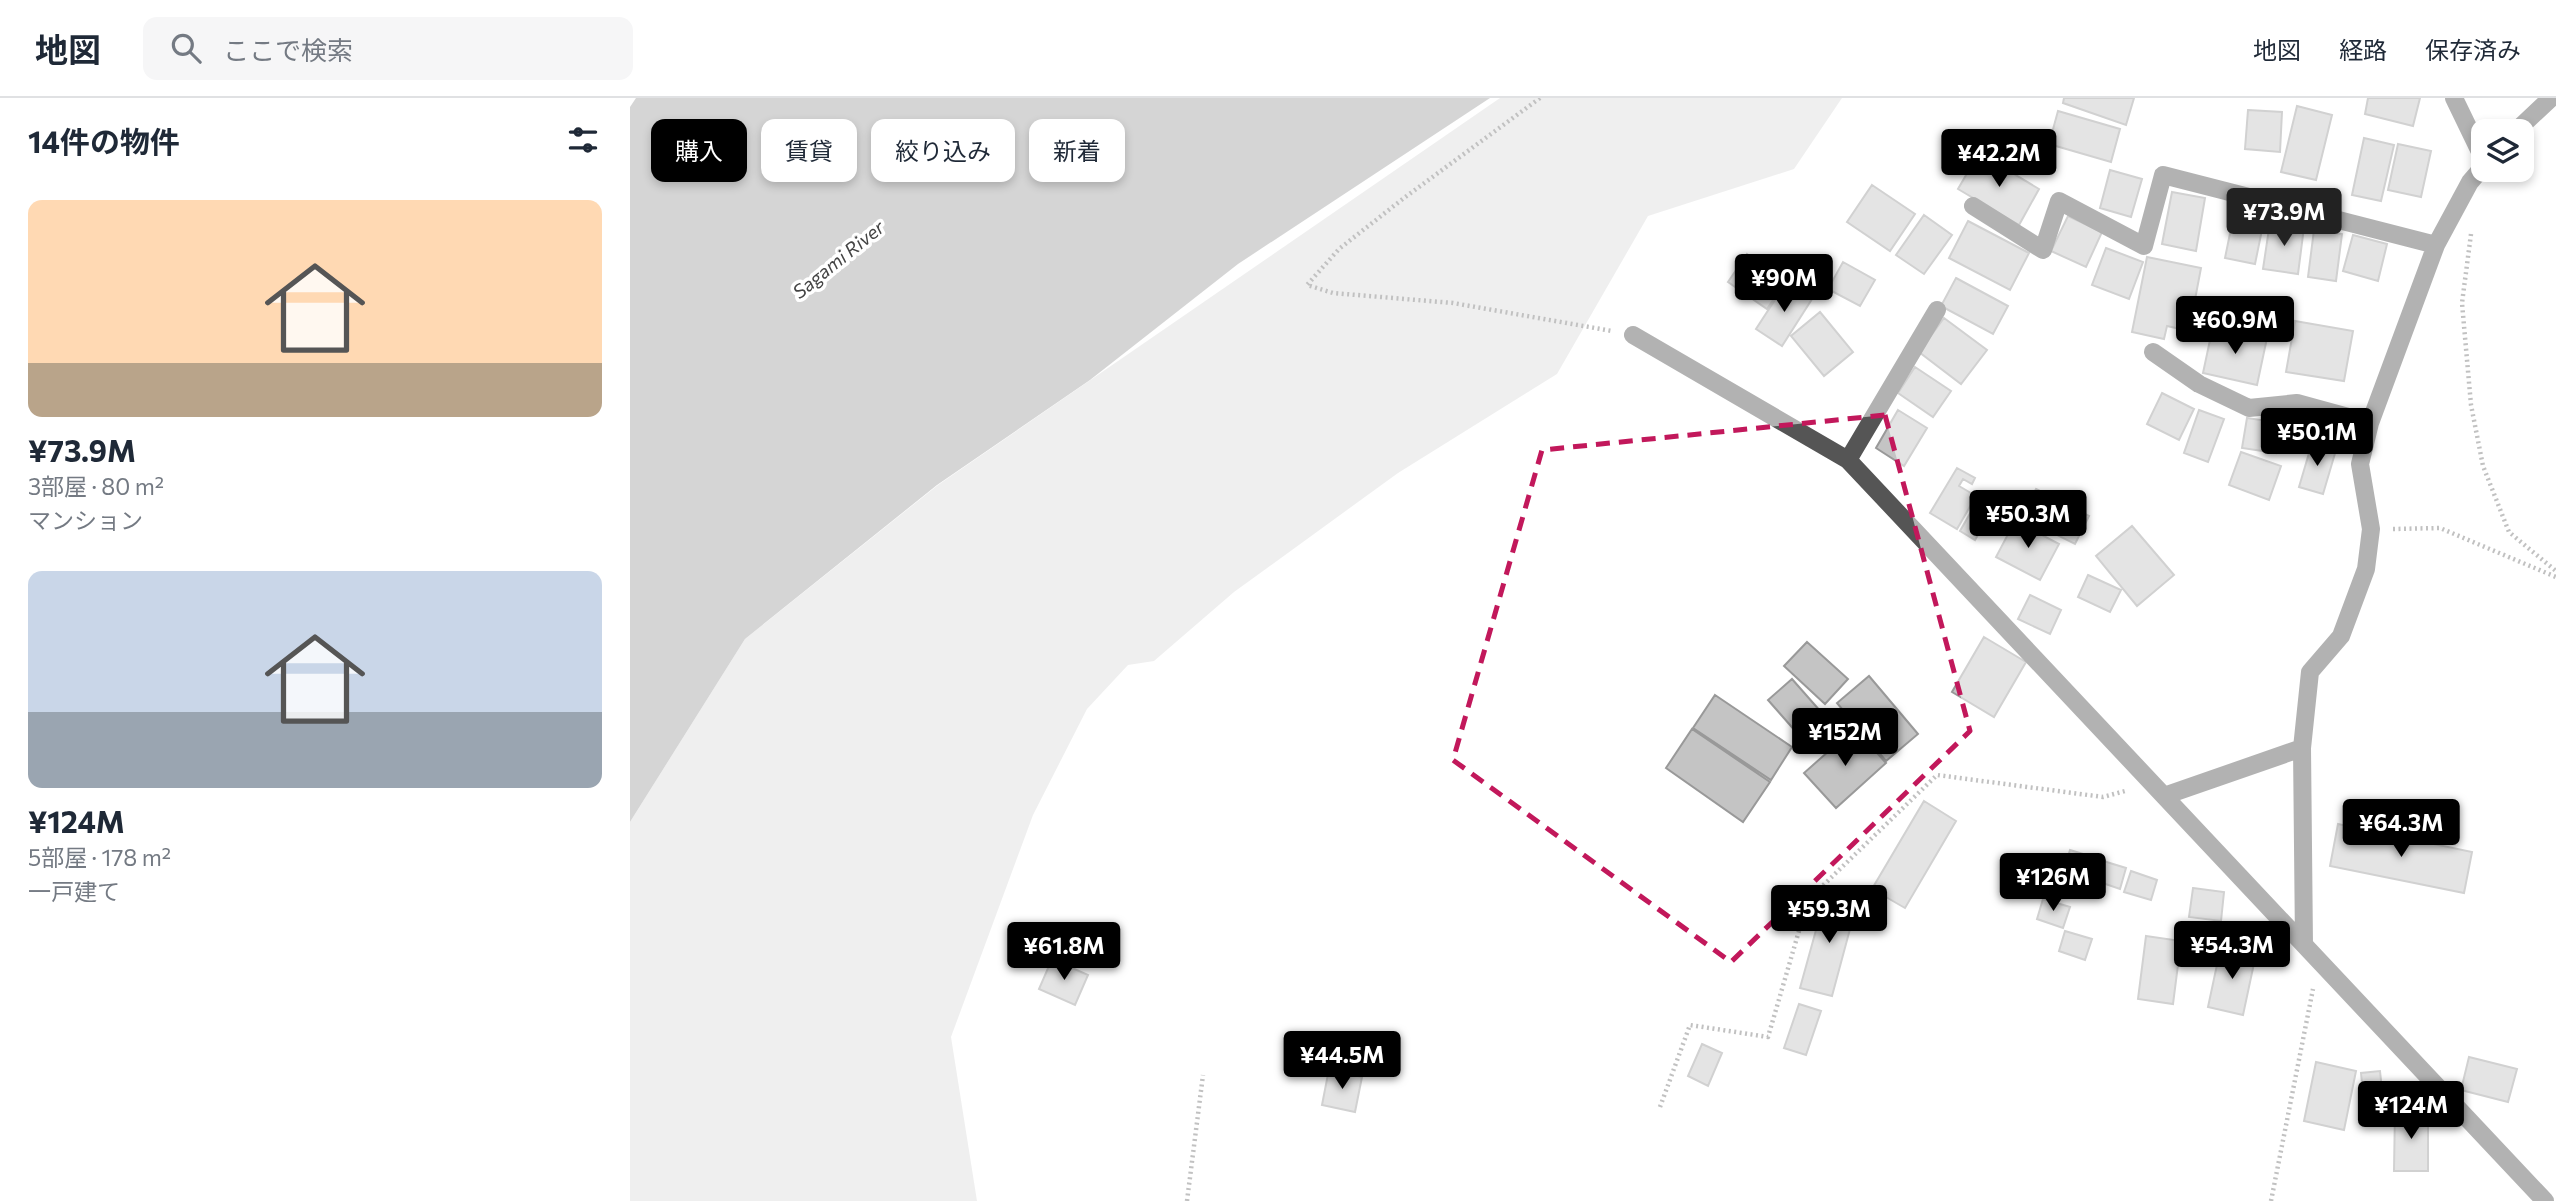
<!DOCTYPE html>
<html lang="ja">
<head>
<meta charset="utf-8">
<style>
	body { margin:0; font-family:Commissioner,"Noto Sans JP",sans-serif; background:#f6f6f7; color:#1f2937; height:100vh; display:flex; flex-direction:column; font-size:26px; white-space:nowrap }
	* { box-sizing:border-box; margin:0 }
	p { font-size:23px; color:#747a83 }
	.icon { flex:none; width:38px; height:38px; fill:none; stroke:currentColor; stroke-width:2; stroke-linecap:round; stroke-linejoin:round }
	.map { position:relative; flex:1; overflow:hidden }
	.sheet { display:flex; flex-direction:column; background:#fff; width:630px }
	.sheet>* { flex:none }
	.hud { position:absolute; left:21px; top:21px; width:665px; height:63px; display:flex; gap:14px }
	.buttons { position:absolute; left:1841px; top:21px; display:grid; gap:14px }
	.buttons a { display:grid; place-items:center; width:63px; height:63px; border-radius:14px; background:#fff; box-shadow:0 4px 10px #0003; font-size:35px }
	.price { position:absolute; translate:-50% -60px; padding:0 16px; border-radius:7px; background:#000; color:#fff; font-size:23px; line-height:46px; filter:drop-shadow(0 2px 4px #0008) }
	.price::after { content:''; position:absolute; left:50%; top:42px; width:21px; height:16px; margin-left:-10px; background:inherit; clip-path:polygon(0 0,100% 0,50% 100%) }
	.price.current { background:#222; color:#fff }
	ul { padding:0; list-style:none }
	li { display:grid; align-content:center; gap:14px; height:371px; padding:0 28px }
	li span { display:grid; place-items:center; height:217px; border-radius:14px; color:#555 }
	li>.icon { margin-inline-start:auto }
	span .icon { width:126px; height:126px; fill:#fffc; stroke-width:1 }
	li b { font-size:30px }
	h2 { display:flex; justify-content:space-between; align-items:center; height:84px; padding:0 28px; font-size:30px }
	.tag { padding:0 24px; border-radius:14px; background:#fff; box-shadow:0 4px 10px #0003; font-size:24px; line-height:63px }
	.tag.current { background:#000; color:#fff }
	header { display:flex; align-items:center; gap:42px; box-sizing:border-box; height:98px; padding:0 35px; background:#fff; border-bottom:2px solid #e0e1e3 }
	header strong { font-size:33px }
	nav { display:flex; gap:38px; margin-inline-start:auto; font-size:24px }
	.search { width:490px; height:63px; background:#f6f6f7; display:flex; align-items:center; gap:18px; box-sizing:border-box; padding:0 24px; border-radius:14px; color:#747a83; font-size:26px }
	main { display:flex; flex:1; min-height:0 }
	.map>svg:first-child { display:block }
	.green { fill:#dcdcdc }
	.water { fill:#a3a3a3 }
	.building { fill:#c4c4c4; stroke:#999; stroke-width:2 }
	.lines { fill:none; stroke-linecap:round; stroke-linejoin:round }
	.path { stroke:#777; stroke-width:4.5; stroke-dasharray:2 3.5; stroke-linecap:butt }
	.minor { stroke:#555; stroke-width:18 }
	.marked { fill:none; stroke:#c2185b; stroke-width:5; stroke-dasharray:14 9; stroke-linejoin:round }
	.labels { text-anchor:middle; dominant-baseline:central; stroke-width:7; stroke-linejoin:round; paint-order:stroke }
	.water-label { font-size:19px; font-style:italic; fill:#444; stroke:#fff }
</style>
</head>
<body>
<header>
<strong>地図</strong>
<div class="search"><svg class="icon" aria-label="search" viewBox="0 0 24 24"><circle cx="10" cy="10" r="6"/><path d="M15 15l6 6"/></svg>ここで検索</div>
<nav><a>地図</a><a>経路</a><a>保存済み</a></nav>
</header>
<main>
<section class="sheet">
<h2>14件の物件<svg class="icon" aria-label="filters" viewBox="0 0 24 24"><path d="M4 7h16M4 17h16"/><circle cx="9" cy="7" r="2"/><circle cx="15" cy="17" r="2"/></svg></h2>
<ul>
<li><span style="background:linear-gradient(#ffd9b3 75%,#b9a48a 0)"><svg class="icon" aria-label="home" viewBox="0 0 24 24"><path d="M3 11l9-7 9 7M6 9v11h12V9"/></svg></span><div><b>¥73.9M</b><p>3部屋 · 80 m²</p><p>マンション</p></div></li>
<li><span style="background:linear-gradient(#c9d6e8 65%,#9aa5b1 0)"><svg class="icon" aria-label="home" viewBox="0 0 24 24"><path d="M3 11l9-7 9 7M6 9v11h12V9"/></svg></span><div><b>¥124M</b><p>5部屋 · 178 m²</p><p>一戸建て</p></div></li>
</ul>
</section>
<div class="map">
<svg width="1926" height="1103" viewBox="0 0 1926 1103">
	<rect width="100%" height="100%" fill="#fff"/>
	<path class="green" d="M870,0H1212L1164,71L1018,118L927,276L768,375L604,494L524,563L498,567L457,611L403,717L321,939L347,1103H0V724L115,541L308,387Z"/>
	<path class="water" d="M6,0H860L608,166L460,282L307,387L115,541L0,724V9Z"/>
	<path class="building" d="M1434,0H1504L1496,27L1433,5Z
		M1738,0H1790L1783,28L1735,16Z
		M1667,8L1702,17L1686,82L1651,74Z
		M1618,12L1652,14L1650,54L1615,51Z
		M1428,13L1490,31L1481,64L1419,46Z
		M1734,40L1764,47L1751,103L1722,97Z
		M1768,46L1801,53L1791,99L1758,92Z
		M1349,55L1409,91L1389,127L1328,91Z
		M1480,72L1512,81L1501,119L1470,110Z
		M1242,87L1285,116L1260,153L1217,124Z
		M1542,94L1575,100L1566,153L1532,146Z
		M1605,111L1635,117L1625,166L1595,160Z
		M1294,117L1322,137L1294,176L1266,157Z
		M1438,118L1472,134L1456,169L1421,153Z
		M1338,123L1399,155L1380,192L1319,160Z
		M1640,124L1674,129L1668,176L1633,171Z
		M1684,132L1712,136L1706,183L1678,179Z
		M1723,137L1757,146L1748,183L1713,173Z
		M1476,150L1513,164L1499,201L1462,187Z
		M1117,156L1156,183L1137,211L1098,184Z
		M1517,159L1571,170L1559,233L1537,228L1534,241L1502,234Z
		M1213,164L1245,182L1230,208L1198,191Z
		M1326,180L1378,208L1363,236L1311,208Z
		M1156,185L1182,201L1152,248L1126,231Z
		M1190,214L1223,254L1194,278L1161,238Z
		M1314,220L1357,252L1331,286L1289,254Z
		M1665,223L1723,233L1714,283L1656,274Z
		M1583,228L1637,240L1627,287L1573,275Z
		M1285,269L1321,293L1303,319L1268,295Z
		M1532,295L1564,311L1549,342L1517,326Z
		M1268,312L1297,330L1274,368L1246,350Z
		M1569,312L1594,321L1578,364L1554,355Z
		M1617,320L1651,325L1646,355L1612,350Z
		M1682,345L1706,352L1693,396L1669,389Z
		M1611,354L1651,368L1639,402L1599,387Z
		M1327,370L1345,380L1342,386L1333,381L1329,388L1346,398L1327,431L1300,415Z
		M1406,391L1459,418L1445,446L1391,419Z
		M1349,400L1364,409L1345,442L1330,433Z
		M1385,423L1429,446L1410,482L1366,459Z
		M1502,428L1544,477L1507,508L1466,458Z
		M1458,477L1491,492L1480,514L1448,499Z
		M1400,497L1431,512L1420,536L1388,521Z
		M1354,539L1396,564L1364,619L1322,594Z
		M1177,544L1218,581L1195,606L1154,568Z
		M1239,578L1288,636L1256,663L1207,605Z
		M1162,581L1206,631L1182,652L1138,602Z
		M1085,597L1162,649L1141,682L1063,630Z
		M1225,630L1256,665L1206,710L1174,675Z
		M1062,631L1140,684L1113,724L1036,670Z
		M1294,703L1326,723L1275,810L1242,791Z
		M1708,726L1842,754L1834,795L1700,768Z
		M1440,752L1466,760L1460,780L1434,772Z
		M1470,762L1496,770L1490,791L1464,782Z
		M1501,773L1527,782L1521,802L1494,794Z
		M1563,790L1594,794L1591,823L1559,819Z
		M1196,796L1227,805L1202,898L1170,890Z
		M1413,801L1440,809L1433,830L1407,821Z
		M1435,833L1462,841L1455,862L1429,853Z
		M1516,838L1551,843L1543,906L1508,901Z
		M1591,848L1626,856L1613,917L1578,909Z
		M422,861L458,877L445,907L409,891Z
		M1169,906L1191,913L1176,957L1154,950Z
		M1072,946L1092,955L1078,988L1058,978Z
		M1839,959L1887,971L1878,1004L1831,992Z
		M1686,964L1726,973L1714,1032L1674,1023Z
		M699,971L732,979L725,1014L692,1007Z
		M1750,973L1752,992L1733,995L1731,975Z
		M1765,1013L1798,1014V1073H1764Z"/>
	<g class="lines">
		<path class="path" d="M910,0L774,100L709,151L677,187L703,195L823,205L982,233
			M1841,136L1832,205L1841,307L1853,368L1879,434L1926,473
			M1763,431L1810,430L1926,479
			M1030,1009L1060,927L1138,939L1178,802L1307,677L1473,699L1495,693
			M557,1103L573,977
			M1641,1103L1683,891"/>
		<path class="minor" d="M1824,0L1853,60
			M1886,33L1921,0
			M1343,108L1413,152L1429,103L1514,148L1533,77L1806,147
			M1003,237L1218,362L1915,1103
			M1523,254L1569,286L1619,310L1667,305L1740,325
			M1218,362L1307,212
			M1534,698L1672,650
			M1674,846L1672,650L1680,574L1711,538L1736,471L1741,431L1730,366L1740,325L1806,147L1840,84L1853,69"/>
	</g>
	<path d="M0 0H1926V1103H0ZM1255,317L1340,633L1101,864L823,662L912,352Z" fill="#fff" fill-opacity=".55" fill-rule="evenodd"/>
	<path class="marked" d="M1255,317L1340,633L1101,864L823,662L912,352Z"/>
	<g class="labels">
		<g class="water-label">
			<text transform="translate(208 161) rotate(-39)">Sagami River</text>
		</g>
	</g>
</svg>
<div class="buttons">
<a><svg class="icon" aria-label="layers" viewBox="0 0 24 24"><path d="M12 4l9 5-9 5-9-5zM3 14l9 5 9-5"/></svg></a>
</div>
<b class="price" style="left:1369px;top:91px">¥42.2M</b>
<b class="price current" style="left:1654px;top:150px">¥73.9M</b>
<b class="price" style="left:1154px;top:216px">¥90M</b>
<b class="price" style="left:1605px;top:258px">¥60.9M</b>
<b class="price" style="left:1687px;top:370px">¥50.1M</b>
<b class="price" style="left:1398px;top:452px">¥50.3M</b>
<b class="price" style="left:1215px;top:670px">¥152M</b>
<b class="price" style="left:1771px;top:761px">¥64.3M</b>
<b class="price" style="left:1423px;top:815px">¥126M</b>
<b class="price" style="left:1199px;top:847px">¥59.3M</b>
<b class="price" style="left:1602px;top:883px">¥54.3M</b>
<b class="price" style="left:434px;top:884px">¥61.8M</b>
<b class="price" style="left:712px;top:993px">¥44.5M</b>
<b class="price" style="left:1781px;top:1043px">¥124M</b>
<div class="hud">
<a class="tag current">購入</a>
<a class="tag">賃貸</a>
<a class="tag">絞り込み</a>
<a class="tag">新着</a>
</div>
</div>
</main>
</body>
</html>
